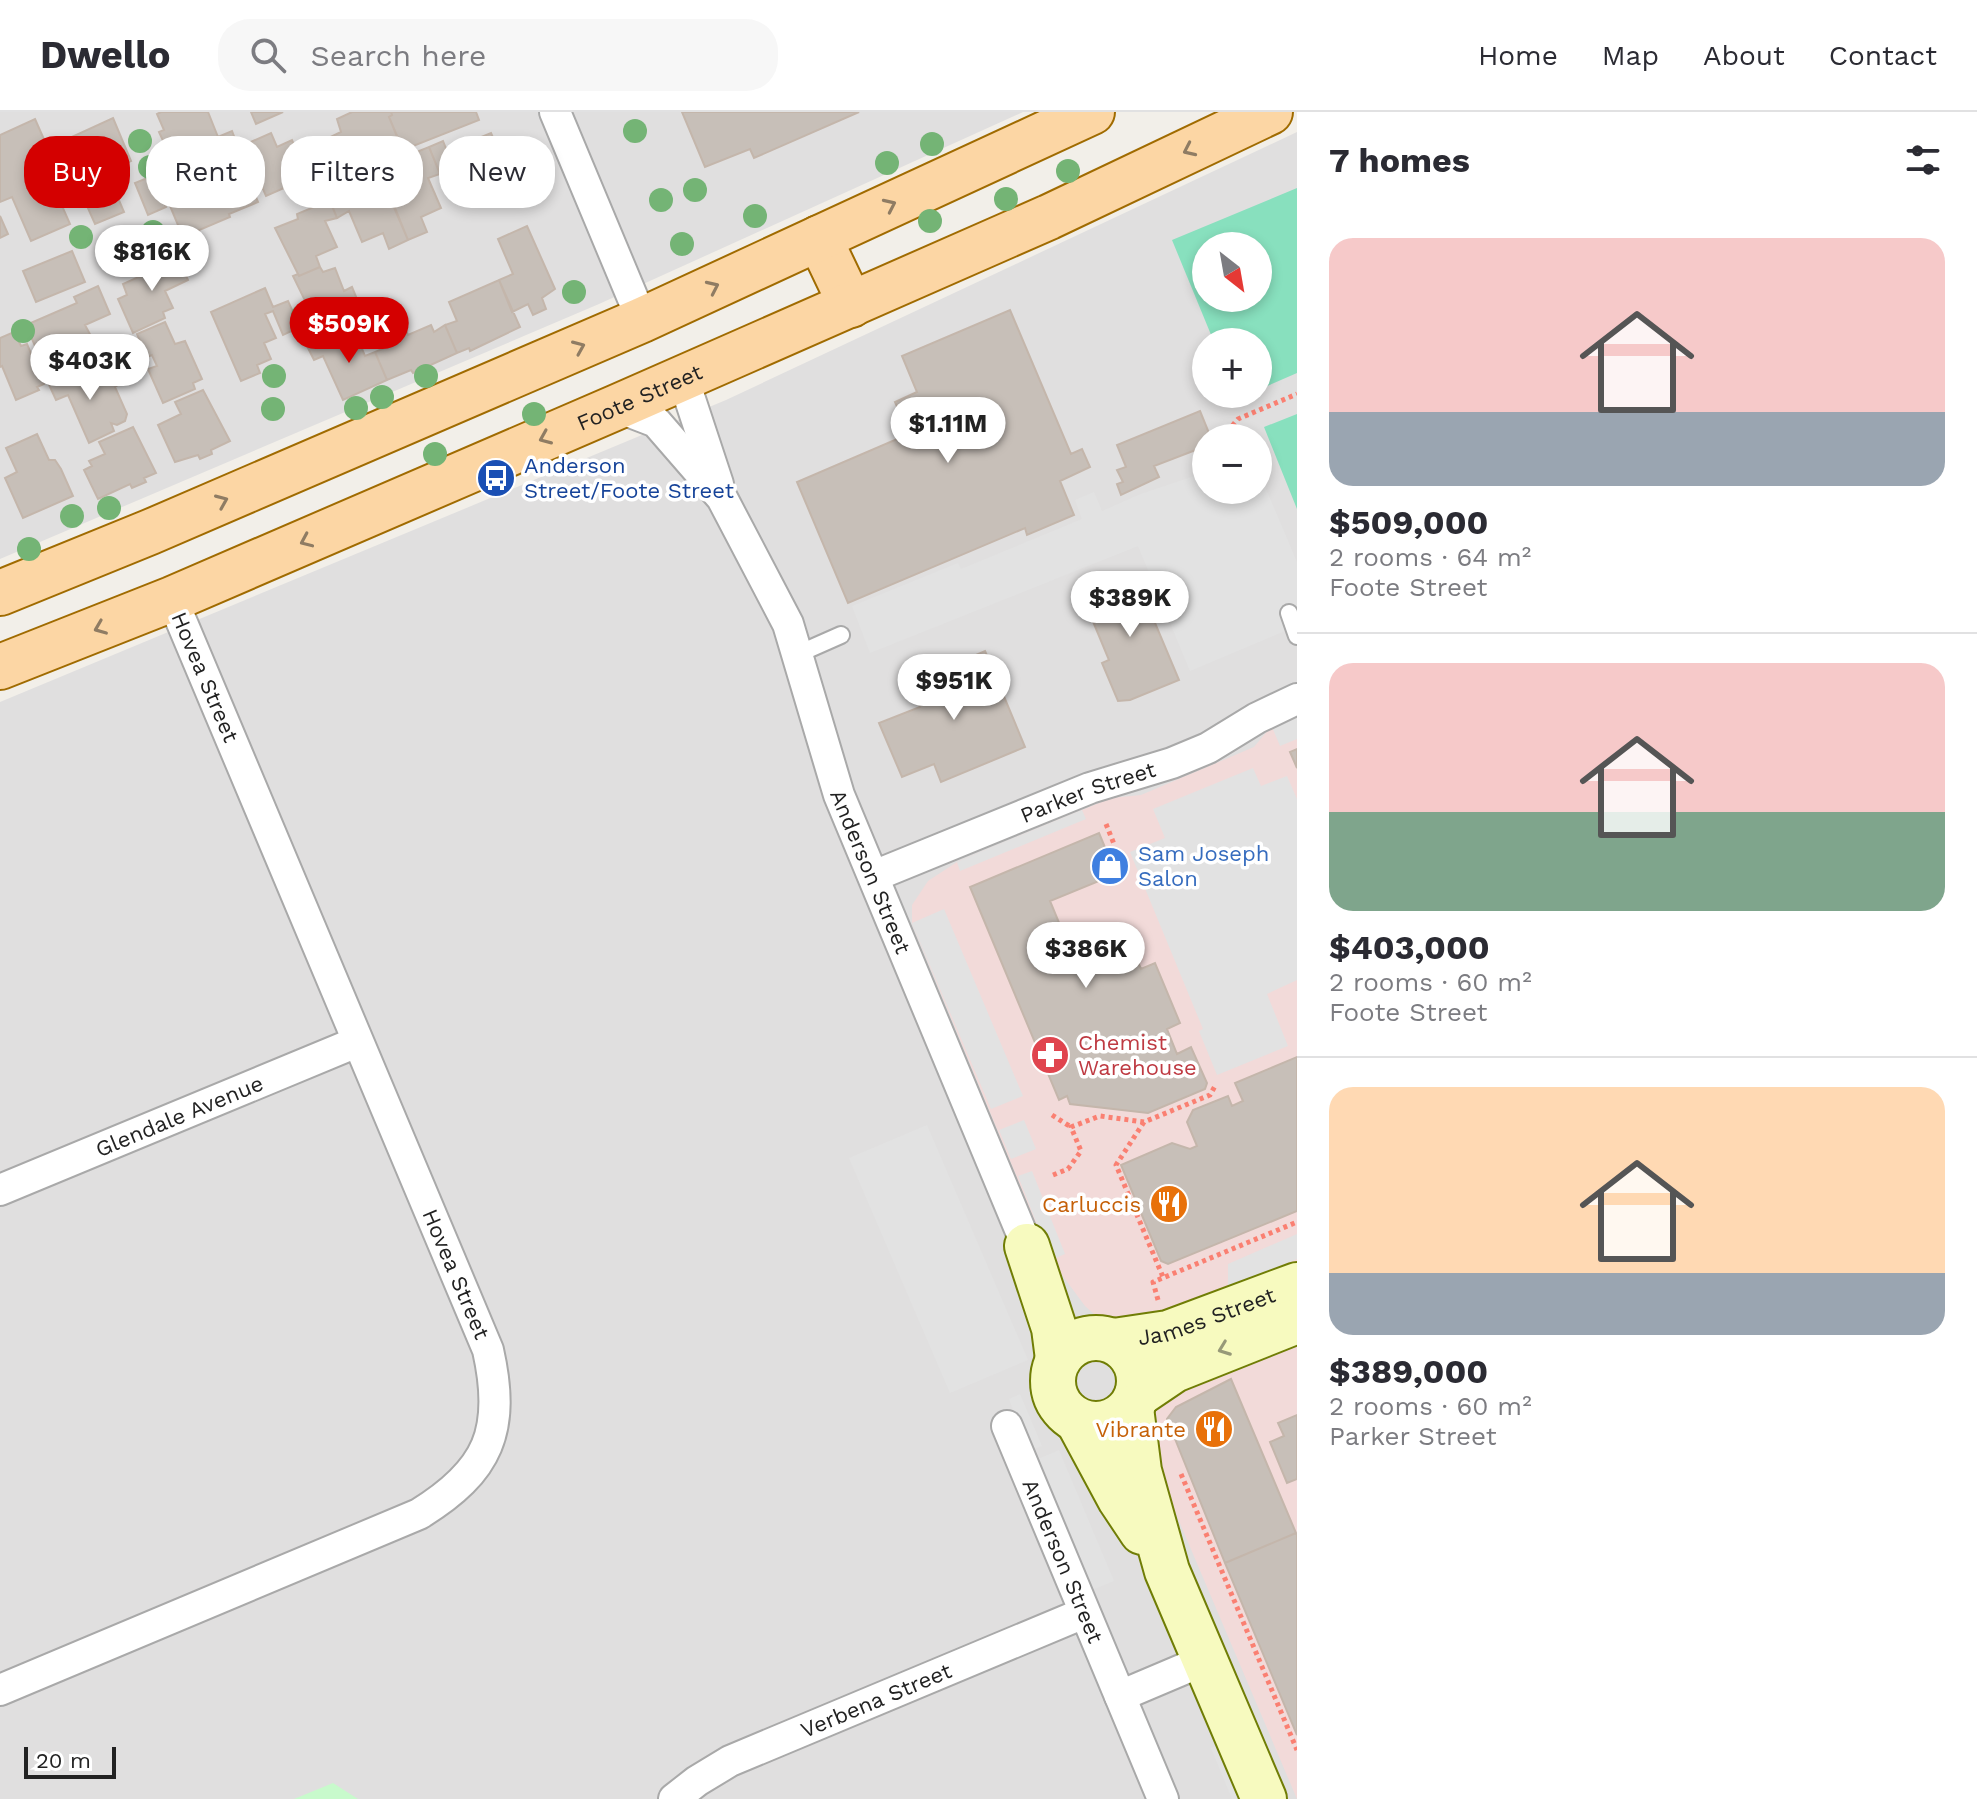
<!DOCTYPE html>
<html lang="en">
<head>
<meta charset="utf-8">
<style>
	body { margin:0; font-family:"Work Sans",sans-serif; background:#f7f7f7; color:#2b2b33; height:100vh; display:flex; flex-direction:column; font-size:30px; white-space:nowrap }
	* { box-sizing:border-box; margin:0 }
	p { font-size:26px; color:#7c7c81 }
	.icon { flex:none; width:44px; height:44px; fill:none; stroke:currentColor; stroke-width:2; stroke-linecap:round; stroke-linejoin:round }
	.map { position:relative; flex:1; overflow:hidden }
	.drawer { display:flex; flex-direction:column; background:#fff; width:680px }
	.drawer>* { flex:none }
	.banner { position:absolute; left:24px; top:24px; width:760px; height:72px; display:flex; gap:16px }
	.needle { width:52px; rotate:149deg }
	.tools { position:absolute; left:1192px; top:120px; display:grid; gap:16px }
	.tools a { display:grid; place-items:center; width:80px; height:80px; border-radius:50%; background:#fff; box-shadow:0 4px 12px #0003; font-size:40px }
	.scale { position:absolute; left:24px; bottom:20px; width:92px; box-sizing:border-box; padding-left:8px; border:4px solid #222; border-top:0; font-size:22px; line-height:28px; white-space:nowrap; color:#222; -webkit-text-stroke:6px #fff; paint-order:stroke }
	.price { position:absolute; translate:-50% -68px; padding:0 18px; border-radius:28px; background:#fff; color:#222; font-size:26px; line-height:52px; filter:drop-shadow(0 2px 4px #0008) }
	.price::after { content:''; position:absolute; left:50%; top:48px; width:24px; height:18px; margin-left:-12px; background:inherit; clip-path:polygon(0 0,100% 0,50% 100%) }
	.price.on { background:#d40000; color:#fff }
	ul { padding:0; list-style:none }
	li { display:grid; align-content:center; gap:16px; height:424px; padding:0 32px }
	li+li { border-top:2px solid #e1e1e2 }
	li span { display:grid; place-items:center; height:248px; border-radius:24px; color:#555 }
	li>.icon { margin-inline-start:auto }
	span .icon { width:144px; height:144px; fill:#fffc; stroke-width:1 }
	li b { font-size:34px }
	h2 { display:flex; justify-content:space-between; align-items:center; height:96px; padding:0 32px; font-size:34px }
	.pill { padding:0 28px; border-radius:32px; background:#fff; box-shadow:0 4px 12px #0003; font-size:28px; line-height:72px }
	.pill.on { background:#d40000; color:#fff }
	header { display:flex; align-items:center; gap:48px; box-sizing:border-box; height:112px; padding:0 40px; background:#fff; border-bottom:2px solid #e1e1e2 }
	header strong { font-size:38px }
	nav { display:flex; gap:44px; margin-inline-start:auto; font-size:28px }
	.search { width:560px; height:72px; background:#f7f7f7; display:flex; align-items:center; gap:20px; box-sizing:border-box; padding:0 28px; border-radius:32px; color:#7c7c81; font-size:30px }
	main { display:flex; flex:1; min-height:0 }
	.map>svg:first-child { display:block }
	.residential { fill:#e0dfdf; fill-rule:evenodd }
	.commercial { fill:#f2dad9 }
	.park { fill:#c8facc }
	.pitch { fill:#88e0be; fill-rule:evenodd }
	.parking { fill:#e2e2e2 }
	.building { fill:#c7bfb8; stroke:#c4b6ab; stroke-width:2 }
	.lines { fill:none; stroke-linecap:round; stroke-linejoin:round }
	.service-casing { stroke:#a9a9a9; stroke-width:20 }
	.minor-casing { stroke:#a9a9a9; stroke-width:34 }
	.secondary-casing { stroke:#707d05; stroke-width:48 }
	.primary-casing { stroke:#a06b00; stroke-width:48 }
	.path { stroke:#fa8072; stroke-width:5; stroke-dasharray:4 4; stroke-linecap:butt }
	.service { stroke:#fff; stroke-width:16 }
	.minor { stroke:#fff; stroke-width:30 }
	.secondary { stroke:#f7fabf; stroke-width:44 }
	.primary { stroke:#fcd6a4; stroke-width:44 }
	.tree { fill:#74b475 }
	.oneway { stroke:#8f7c63 }
	.oneway2 { stroke:#979978 }
	.labels { text-anchor:middle; dominant-baseline:central; stroke-width:7; stroke-linejoin:round; paint-order:stroke }
	.street-label { font-size:22px; fill:#222; stroke:#fff }
	.transit-label { font-size:22px; fill:#164399; stroke:#fff; text-anchor:start }
	.shop-label { font-size:22px; fill:#366cbe; stroke:#fff; text-anchor:start }
	.health-label { font-size:22px; fill:#be3a42; stroke:#fff; text-anchor:start }
	.food-label { font-size:22px; fill:#c56008; stroke:#fff; text-anchor:end }
</style>
</head>
<body>
<header>
<strong>Dwello</strong>
<div class="search"><svg class="icon" aria-label="search" viewBox="0 0 24 24"><circle cx="10" cy="10" r="6"/><path d="M15 15l6 6"/></svg>Search here</div>
<nav><a>Home</a><a>Map</a><a>About</a><a>Contact</a></nav>
</header>
<main>
<div class="map">
<svg width="1297" height="1687" viewBox="0 0 1297 1687">
	<rect width="100%" height="100%" fill="#f2efe9"/>
	<path class="residential" d="M0,0H1023L599,192L0,447Z
		M1297,20V1687H0V590L726,288ZM1206,134H1258V186H1206ZM1206,230H1258V282H1206ZM1206,326H1258V378H1206Z"/>
	<path class="commercial" d="M1297,605V1164L1113,1215L1102,1209L1085,1194L1051,1148L912,811V793L928,769L957,750L1111,686L1141,683L1254,635L1269,617Z
		M1297,1233V1687L1151,1343L1152,1289Z"/>
	<path class="park" d="M333,1671L358,1687H294Z"/>
	<path class="pitch" d="M1297,76V261L1258,278V230H1214L1172,128ZM1206,134H1258V186H1206Z
		M1297,302V397L1264,315Z"/>
	<path class="parking" d="M1258,358L1297,450V514L1190,559L1138,434L870,541L852,494L958,451L961,457L1082,407L1075,388L1094,380L1102,399L1138,383L1206,360V378H1258Z
		M1297,605V627L1280,634L1272,615Z
		M1253,656L1261,674L1287,664L1297,687V868L1267,882L1288,934L1217,963L1199,919L1203,917L1130,740L1165,726L1153,697Z
		M1082,698L1086,707L960,759L957,750Z
		M944,797L1023,984L991,997L912,811Z
		M1024,1008L1036,1037L1011,1047L999,1018Z
		M927,1013L1028,1248L950,1281L849,1046Z
		M1032,1059L1065,1142L1051,1148L1018,1064Z
		M1297,1122V1147L1228,1175V1152Z
		M1020,1282L1042,1334L1029,1339L1009,1287Z
		M1059,1338L1114,1469L1092,1478L1036,1348Z
		M1220,1632L1243,1687H1232L1211,1636Z"/>
	<path class="building" d="M161,0H208L218,25L232,19L242,45L225,53L224,50L209,56L200,36L176,47L170,31L165,33L159,20L164,18L157,2Z
		M251,0H283L256,12Z
		M352,0H391L392,3L389,5L398,27L368,41L371,46L333,63L318,31L341,20L337,7Z
		M391,0H476L479,8L403,38L389,5L392,3Z
		M682,0H859L754,46L750,37L705,55Z
		M113,6L131,49L101,62L103,67L109,65L124,100L95,112L79,76L83,75L63,29Z
		M35,7L46,32L51,29L77,87L62,94L70,112L31,129L12,85L0,90V23Z
		M271,21L277,35L292,28L297,40L318,31L334,66L319,73L316,68L304,73L302,68L266,84L244,33Z
		M491,21L512,71L483,83L475,64L459,70L453,56L440,62L429,35L443,29L447,39Z
		M429,35L440,62L428,66L441,96L421,105L427,120L408,128L383,66L398,60L394,50L407,44L412,54L418,51L414,41Z
		M240,47L258,90L229,102L230,105L183,125L170,94L193,84L191,76L199,73L195,64L201,60L224,50L225,53Z
		M152,64L166,95L148,103L135,71Z
		M341,71L348,87L384,72L408,128L389,137L383,121L362,130L349,99L337,106L325,77Z
		M325,77L337,106L325,109L337,135L316,144L320,155L299,164L275,116L298,107L297,102L314,95L310,84Z
		M0,104L8,122L0,126Z
		M527,114L555,177L542,186L546,197L533,203L528,192L512,200L499,168L513,162L498,127Z
		M72,139L85,170L36,190L23,159Z
		M176,141L188,168L165,179L173,196L163,200L165,206L133,221L118,187L127,183L123,172L152,159L150,152Z
		M320,155L323,160L335,156L344,179L352,175L361,197L329,211L335,222L307,234L300,218L316,211L293,164L298,162L299,164Z
		M499,168L520,215L470,239L469,236L457,241L445,213L457,209L449,190Z
		M98,174L110,202L85,213L99,239L64,251L54,249L46,229L35,234L26,213L77,191L74,185Z
		M265,176L273,195L288,189L300,215L283,223L273,199L265,202L276,226L264,231L271,247L257,253L260,261L241,269L211,200Z
		M1010,198L1071,342L1082,337L1090,355L1060,369L1074,403L1027,423L1025,416L848,491L797,370L909,322L895,290L917,280L902,244Z
		M165,210L175,232L185,229L202,267L193,271L195,277L163,291L148,257L157,254L152,243L147,245L137,222Z
		M431,213L434,220L445,213L457,241L413,261L411,258L387,268L375,240L387,235L384,228L406,218L408,223Z
		M14,220L21,234L27,232L44,272L37,275L39,278L16,288L2,254L0,255V226Z
		M335,222L338,233L357,225L365,244L375,240L387,268L343,288L323,244L314,248L307,234Z
		M73,251L85,278L113,263L118,273L115,275L127,302L125,309L117,313L111,311L114,319L89,331L68,283L56,288L45,264Z
		M203,278L230,329L211,338L212,342L200,347L198,343L175,350L158,313L181,302L175,290Z
		M1200,299L1211,326H1206V334L1154,354L1159,365L1121,383L1117,372L1123,370L1117,358L1126,355L1117,333Z
		M133,315L156,361L144,366L146,370L132,376L130,372L98,387L84,358L92,354L89,349L105,342L99,330Z
		M37,322L49,348H55L61,357L73,384L23,406L5,366L17,360L6,336Z
		M1134,461L1179,568L1130,588L1118,589L1102,551L1109,548L1082,483Z
		M985,539L1025,635L941,670L934,652L902,665L879,611L920,595L910,571Z
		M1297,637V656L1290,640Z
		M1099,721L1116,762L1050,789L1069,835L1122,813L1141,857L1155,851L1180,911L1167,917L1177,942L1191,935L1207,971L1205,977L1148,1001L1070,992L1067,984L1059,988L970,775Z
		M1297,945V1099L1168,1152L1161,1149L1121,1053L1172,1031L1190,1037L1197,1034L1187,1010L1193,998L1228,984L1232,994L1243,989L1235,971Z
		M1231,1267L1296,1421L1225,1451L1167,1307L1176,1295Z
		M1297,1303V1367L1287,1371L1270,1330L1284,1324L1278,1311Z
		M1296,1421L1297,1422V1623L1225,1451Z"/>
	<g class="lines">
		<g class="service-casing">
			<path id="service" d="M1289,501L1297,524
				M798,542L841,523"/>
		</g>
		<g class="minor-casing">
			<g id="minor">
				<path d="M555,0L642,208"/>
				<path d="M683,266L718,372"/>
				<path id="s1" d="M617,295L656,310L722,386L788,512L839,683L1027,1134"/>
				<path id="s2" d="M874,764L1090,676L1172,651L1208,636L1257,606L1297,587"/>
				<path id="s3" d="M0,1078L357,930"/>
				<path id="s4" d="M1007,1314L1163,1687"/>
				<path d="M0,1578L419,1402C489,1359 506,1318 488,1238L172,487"/>
				<path d="M1120,1584L1205,1548"/>
				<path id="s5" d="M674,1687L697,1669L730,1649L1084,1501"/>
			</g>
		</g>
		<g class="secondary-casing">
			<g id="secondary">
				<path d="M1027,1134L1054,1216L1058,1247"/>
				<circle cx="1096" cy="1269" r="43"/>
				<path id="s6" d="M1114,1229L1168,1221L1297,1173"/>
				<path d="M1137,1283L1174,1258L1297,1209"/>
				<path d="M1131,1296L1139,1359L1167,1459L1264,1687"/>
				<path d="M1078,1309L1120,1387L1142,1420"/>
			</g>
		</g>
		<g class="primary-casing">
			<g id="primary">
				<path d="M819,126L851,193"/>
				<path d="M0,481L150,420L642,208L1092,0"/>
				<path id="s7" d="M0,555L172,487L617,295L1049,105L1270,0"/>
			</g>
		</g>
		<path class="path" d="M1222,326L1238,307L1297,282
			M1106,712L1114,732
			M1052,1003L1071,1015
			M1144,1010L1116,1053L1163,1165
			M1053,1063L1068,1057L1081,1039L1071,1015L1100,1004L1144,1010L1210,983L1215,974
			M1158,1188L1153,1170L1297,1110
			M1181,1362L1297,1638"/>
		<use href="#service" class="service"/>
		<use href="#minor" class="minor"/>
		<use href="#secondary" class="secondary"/>
		<use href="#primary" class="primary"/>
	</g>
	<g class="tree">
		<circle cx="635" cy="19" r="12"/>
		<circle cx="140" cy="29" r="12"/>
		<circle cx="932" cy="32" r="12"/>
		<circle cx="535" cy="49" r="12"/>
		<circle cx="887" cy="51" r="12"/>
		<circle cx="150" cy="55" r="12"/>
		<circle cx="1068" cy="59" r="12"/>
		<circle cx="695" cy="78" r="12"/>
		<circle cx="1006" cy="87" r="12"/>
		<circle cx="661" cy="88" r="12"/>
		<circle cx="755" cy="104" r="12"/>
		<circle cx="930" cy="109" r="12"/>
		<circle cx="153" cy="120" r="12"/>
		<circle cx="81" cy="125" r="12"/>
		<circle cx="682" cy="132" r="12"/>
		<circle cx="111" cy="135" r="12"/>
		<circle cx="574" cy="180" r="12"/>
		<circle cx="303" cy="204" r="12"/>
		<circle cx="23" cy="219" r="12"/>
		<circle cx="274" cy="264" r="12"/>
		<circle cx="426" cy="264" r="12"/>
		<circle cx="382" cy="285" r="12"/>
		<circle cx="356" cy="296" r="12"/>
		<circle cx="273" cy="297" r="12"/>
		<circle cx="534" cy="302" r="12"/>
		<circle cx="435" cy="342" r="12"/>
		<circle cx="109" cy="396" r="12"/>
		<circle cx="72" cy="404" r="12"/>
		<circle cx="29" cy="437" r="12"/>
	</g>
	<defs><path id="oneway-chevron" d="M-2-3.5L2.5 0L-2 3.5" fill="none" stroke-width="1.6" stroke-linecap="round" stroke-linejoin="round" transform="scale(2)"/></defs>
	<g class="oneway">
		<use href="#oneway-chevron" transform="translate(1189 38) rotate(155)"/>
		<use href="#oneway-chevron" transform="translate(890 93) rotate(-25)"/>
		<use href="#oneway-chevron" transform="translate(713 175) rotate(-25)"/>
		<use href="#oneway-chevron" transform="translate(579 235) rotate(-23)"/>
		<use href="#oneway-chevron" transform="translate(545 326) rotate(157)"/>
		<use href="#oneway-chevron" transform="translate(222 389) rotate(-23)"/>
		<use href="#oneway-chevron" transform="translate(306 429) rotate(156)"/>
		<use href="#oneway-chevron" transform="translate(100 516) rotate(158)"/>
	</g>
	<use class="oneway2" href="#oneway-chevron" transform="translate(1224 1237) rotate(159)"/>
	<defs>
		<g id="bus-disc" transform="scale(2)"><circle r="9.5" fill="#1a4fb4" stroke="#fff"/><path d="M-5-6H5V4H4V6H2V4H-2V6H-4V4H-5ZM-3.5-4V0h7V-4ZM-3.5 1.2v1.5H-2V1.2ZM2 1.2v1.5H3.5V1.2Z" fill="#fff"/></g>
		<g id="shop-disc" transform="scale(2)"><circle r="9.5" fill="#3f7fe0" stroke="#fff"/><path d="M-5-2.5h2.3a2.7 3.5 0 0 1 5.4 0H5L5.5 6h-11ZM-1.5-2.5h3a1.5 2.3 0 0 0-3 0Z" fill="#fff"/></g>
		<g id="pharmacy-disc" transform="scale(2)"><circle r="9.5" fill="#e0444e" stroke="#fff"/><path d="M-2-6h4v4h4v4h-4v4h-4v-4h-4v-4h4Z" fill="#fff"/></g>
		<g id="restaurant-disc" transform="scale(2)"><circle r="9.5" fill="#e8710a" stroke="#fff"/><path d="M-5-6h1v4h1v-4h1v4h1v-4h1v5L-1.5 .5V6h-2V.5L-5-1ZM5-6V6H3V1.5H1.5Q1.5-4 5-6Z" fill="#fff"/></g>
	</defs>
	<g fill-rule="evenodd">
		<use href="#bus-disc" x="496" y="366"/>
		<use href="#shop-disc" x="1110" y="754"/>
		<use href="#pharmacy-disc" x="1050" y="943"/>
		<use href="#restaurant-disc" x="1169" y="1092"/>
		<use href="#restaurant-disc" x="1214" y="1317"/>
	</g>
	<g class="labels">
		<g class="street-label">
			<text stroke="none"><textPath href="#s7" startOffset="694">Foote Street</textPath></text>
			<text transform="translate(205 565) rotate(67)">Hovea Street</text>
			<text stroke="none"><textPath href="#s2" startOffset="230">Parker Street</textPath></text>
			<text stroke="none"><textPath href="#s1" startOffset="546">Anderson Street</textPath></text>
			<text stroke="none"><textPath href="#s3" startOffset="194">Glendale Avenue</textPath></text>
			<text transform="translate(456 1162) rotate(67)">Hovea Street</text>
			<text stroke="none"><textPath href="#s6" startOffset="96">James Street</textPath></text>
			<text stroke="none"><textPath href="#s4" startOffset="146">Anderson Street</textPath></text>
			<text stroke="none"><textPath href="#s5" startOffset="226">Verbena Street</textPath></text>
		</g>
		<g class="transit-label">
			<text x="524" y="353">Anderson<tspan x="524" dy="25">Street/Foote Street</tspan></text>
		</g>
		<g class="shop-label">
			<text x="1138" y="741">Sam Joseph<tspan x="1138" dy="25">Salon</tspan></text>
		</g>
		<g class="health-label">
			<text x="1078" y="930">Chemist<tspan x="1078" dy="25">Warehouse</tspan></text>
		</g>
		<g class="food-label">
			<text x="1141" y="1092">Carluccis</text>
			<text x="1186" y="1317">Vibrante</text>
		</g>
	</g>
</svg>
<div class="tools">
<a><svg class="needle" viewBox="-14 -14 28 28"><path d="M0-13l5 13h-10z" fill="#e53935"/><path d="M0 13l5-13h-10z" fill="#7c7c81"/></svg></a>
<a>+</a>
<a>−</a>
</div>
<div class="scale">20 m</div>
<b class="price" style="left:152px;top:181px">$816K</b>
<b class="price on" style="left:349px;top:253px">$509K</b>
<b class="price" style="left:90px;top:290px">$403K</b>
<b class="price" style="left:948px;top:353px">$1.11M</b>
<b class="price" style="left:1130px;top:527px">$389K</b>
<b class="price" style="left:954px;top:610px">$951K</b>
<b class="price" style="left:1086px;top:878px">$386K</b>
<div class="banner">
<a class="pill on">Buy</a>
<a class="pill">Rent</a>
<a class="pill">Filters</a>
<a class="pill">New</a>
</div>
</div>
<section class="drawer">
<h2>7 homes<svg class="icon" aria-label="filters" viewBox="0 0 24 24"><path d="M4 7h16M4 17h16"/><circle cx="9" cy="7" r="2"/><circle cx="15" cy="17" r="2"/></svg></h2>
<ul>
<li><span style="background:linear-gradient(#f6c9c9 70%,#9aa5b1 0)"><svg class="icon" aria-label="home" viewBox="0 0 24 24"><path d="M3 11l9-7 9 7M6 9v11h12V9"/></svg></span><div><b>$509,000</b><p>2 rooms · 64 m²</p><p>Foote Street</p></div></li>
<li><span style="background:linear-gradient(#f6c9c9 60%,#7fa58c 0)"><svg class="icon" aria-label="home" viewBox="0 0 24 24"><path d="M3 11l9-7 9 7M6 9v11h12V9"/></svg></span><div><b>$403,000</b><p>2 rooms · 60 m²</p><p>Foote Street</p></div></li>
<li><span style="background:linear-gradient(#ffd9b3 75%,#9aa5b1 0)"><svg class="icon" aria-label="home" viewBox="0 0 24 24"><path d="M3 11l9-7 9 7M6 9v11h12V9"/></svg></span><div><b>$389,000</b><p>2 rooms · 60 m²</p><p>Parker Street</p></div></li>
</ul>
</section>
</main>
</body>
</html>
